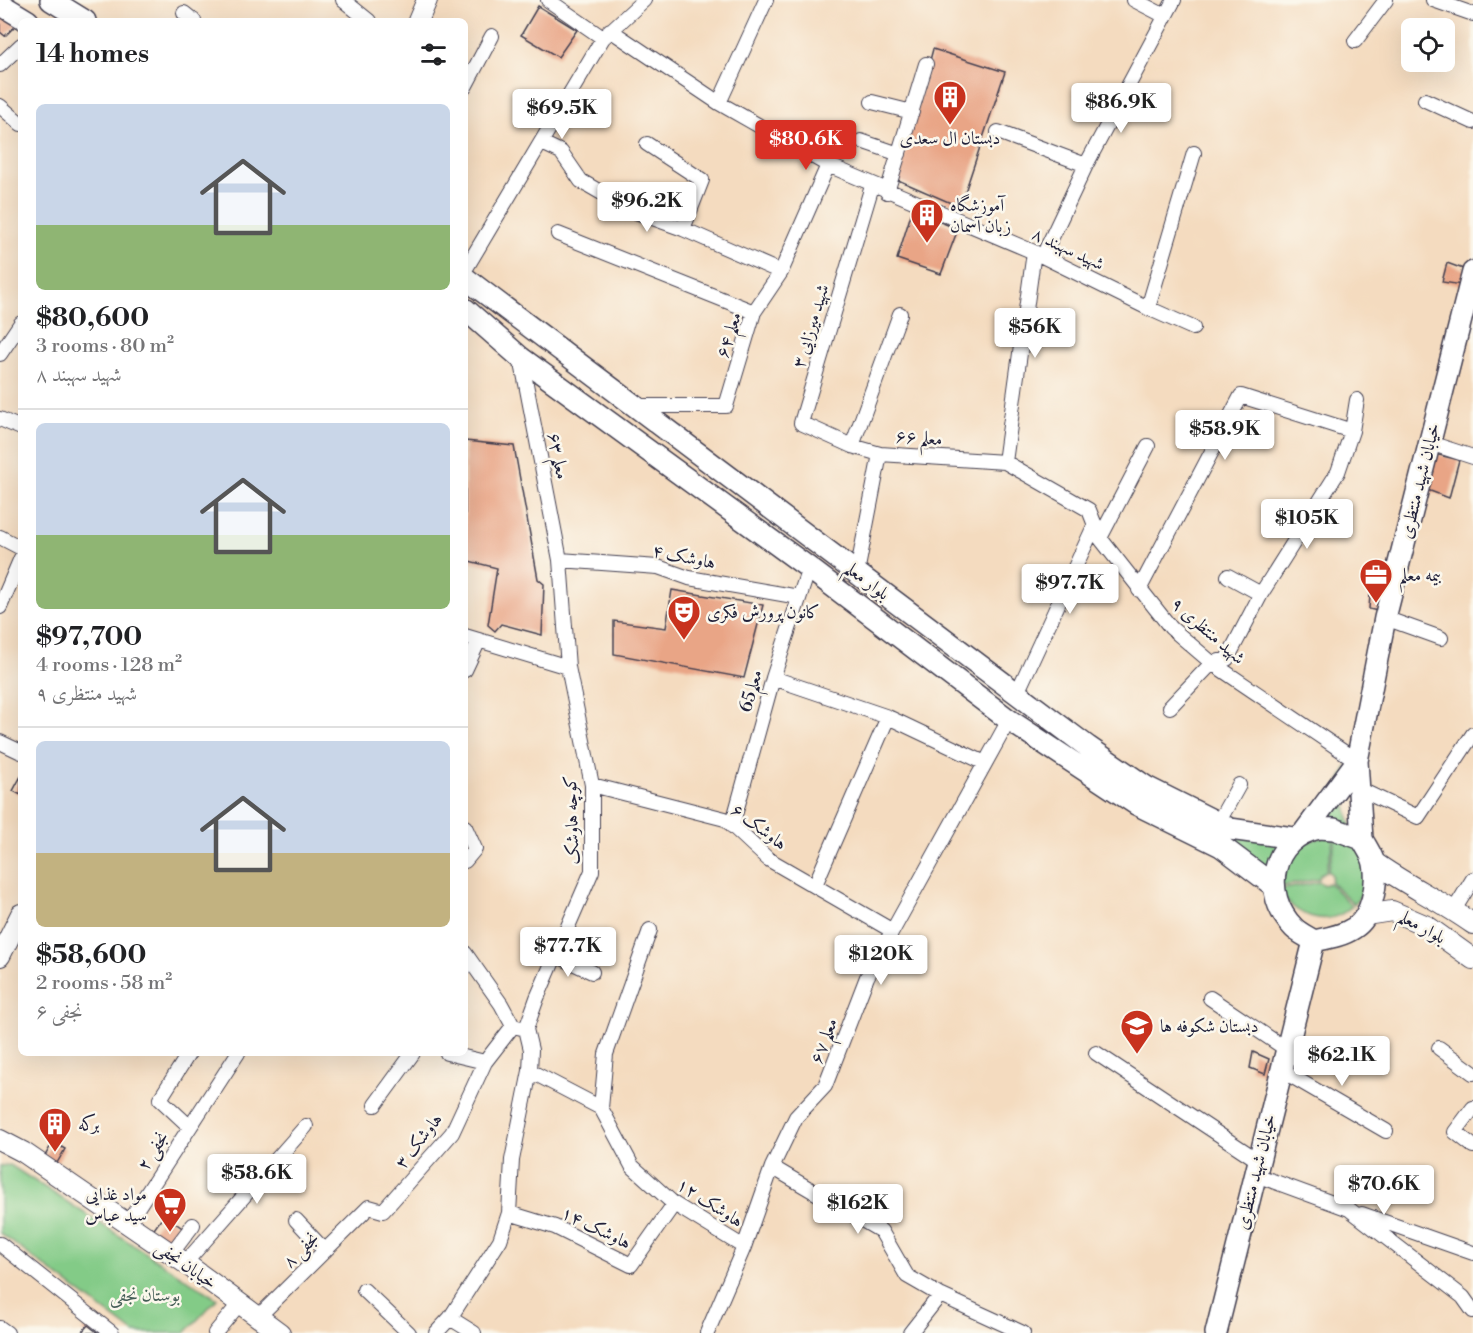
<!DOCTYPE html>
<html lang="en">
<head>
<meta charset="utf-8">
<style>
	body { margin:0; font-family:"Libre Bodoni",Amiri,serif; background:#f2f2f2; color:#202124; height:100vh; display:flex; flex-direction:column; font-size:22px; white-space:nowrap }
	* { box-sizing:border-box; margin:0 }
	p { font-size:20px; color:#757577 }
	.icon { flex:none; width:33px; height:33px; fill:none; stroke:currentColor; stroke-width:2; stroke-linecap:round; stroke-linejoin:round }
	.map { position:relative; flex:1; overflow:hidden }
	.drawer { position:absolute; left:18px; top:18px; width:450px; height:1038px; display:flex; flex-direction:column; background:#fff; border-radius:9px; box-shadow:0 6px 24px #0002 }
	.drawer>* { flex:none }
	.controls { position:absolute; left:1401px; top:18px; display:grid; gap:12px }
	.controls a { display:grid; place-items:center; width:54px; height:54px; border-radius:9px; background:#fff; box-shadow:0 6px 24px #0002; font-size:30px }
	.price { position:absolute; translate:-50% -51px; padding:0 14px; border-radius:6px; background:#fff; color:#222; font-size:20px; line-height:39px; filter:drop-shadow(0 2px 3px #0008) }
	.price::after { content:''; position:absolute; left:50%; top:36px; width:18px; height:14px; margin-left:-9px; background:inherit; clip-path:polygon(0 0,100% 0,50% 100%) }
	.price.selected { background:#d93025; color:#fff }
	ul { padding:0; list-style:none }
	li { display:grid; align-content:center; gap:12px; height:318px; padding:0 18px }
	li+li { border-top:2px solid #e0e0e0 }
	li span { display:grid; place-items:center; height:186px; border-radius:9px; color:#555 }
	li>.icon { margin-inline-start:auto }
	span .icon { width:108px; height:108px; fill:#fffc; stroke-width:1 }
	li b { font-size:26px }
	h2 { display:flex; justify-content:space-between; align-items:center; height:72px; padding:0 18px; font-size:26px }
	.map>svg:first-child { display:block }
	.green { fill:#83cb87; stroke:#527661; stroke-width:1.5 }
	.building { fill:#e9a586 }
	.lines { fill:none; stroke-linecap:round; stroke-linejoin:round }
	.street-casing { stroke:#423e4f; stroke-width:16 }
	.secondary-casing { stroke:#423e4f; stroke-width:22 }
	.primary-casing { stroke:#423e4f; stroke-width:24 }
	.street { stroke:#fff; stroke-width:14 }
	.secondary { stroke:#fff; stroke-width:20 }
	.primary { stroke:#fff; stroke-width:21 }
	.labels { text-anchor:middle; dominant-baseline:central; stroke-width:5; stroke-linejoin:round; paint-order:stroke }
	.poi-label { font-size:18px; fill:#22223b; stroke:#fbf7ec; text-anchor:start }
	.street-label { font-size:18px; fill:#22223b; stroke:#fbf7ec }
	.park-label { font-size:18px; fill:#445d56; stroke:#fbf7ec }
</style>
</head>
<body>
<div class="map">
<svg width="1473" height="1333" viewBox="0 0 1473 1333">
	<rect width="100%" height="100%" fill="#fbf7ec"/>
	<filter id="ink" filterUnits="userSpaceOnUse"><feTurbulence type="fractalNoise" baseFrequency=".0167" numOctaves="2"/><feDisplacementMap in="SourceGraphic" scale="12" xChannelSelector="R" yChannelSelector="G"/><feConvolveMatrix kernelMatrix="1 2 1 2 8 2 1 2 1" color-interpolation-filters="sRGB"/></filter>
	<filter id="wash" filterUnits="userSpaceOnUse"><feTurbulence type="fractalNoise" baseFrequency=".008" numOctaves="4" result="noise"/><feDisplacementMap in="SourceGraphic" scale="24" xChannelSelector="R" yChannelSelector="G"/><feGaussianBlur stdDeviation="1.35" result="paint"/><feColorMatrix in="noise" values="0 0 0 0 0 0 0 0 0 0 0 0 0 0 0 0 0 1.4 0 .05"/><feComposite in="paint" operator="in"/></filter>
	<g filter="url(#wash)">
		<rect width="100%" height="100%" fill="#f4dbbf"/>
		<path class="green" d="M1348,764L1345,802L1355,841L1320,826Z
			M1229,830L1290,839L1275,876L1222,845Z
			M1335,833L1326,871L1320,874L1319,879L1279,887L1284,849Z
			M1337,833C1343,837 1353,841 1357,846C1369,864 1369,889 1354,904L1331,882L1332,875L1328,871Z
			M1319,882L1324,885L1329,883L1352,906C1328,930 1294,916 1279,890Z
			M10,1165L217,1299L185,1333H134L0,1233V1166Z"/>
		<g id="blocks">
			<path class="building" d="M538,6L577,30L558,57L521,35Z
				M0,11L21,20L5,36L0,32Z
				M933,49L1005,72L960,207L898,180Z
				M912,211L958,229L941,274L897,259Z
				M1447,263L1466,270L1462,285L1442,282Z
				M465,441L514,446L538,579L544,584L542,635L501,624L495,631L488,625L497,568L465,560Z
				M1435,454L1459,460L1449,498L1425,489Z
				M672,590L763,605L744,678L614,654V621L666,628Z
				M1370,595L1384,599L1382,612L1369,609Z
				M21,776V795L13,791Z
				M1253,1052L1269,1059L1265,1074L1250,1068Z
				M53,1142L65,1149L57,1163L45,1156Z
				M164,1215L185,1230L172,1248L152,1232Z
				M88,1325L98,1333H81Z"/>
		</g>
	</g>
	<g filter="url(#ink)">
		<use href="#blocks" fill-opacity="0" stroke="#423e4f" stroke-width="1.5"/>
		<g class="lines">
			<g class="street-casing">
				<path id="street" d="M343,0L369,21
					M548,0L603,38
					M1134,0L1165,16
					M1433,0L1473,14
					M184,13L194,21
					M610,30L719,103L828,165L1034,252L1148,308L1194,153
					M1355,41L1386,0
					M0,65L21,45
					M465,87L492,36
					M1425,100L1473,122
					M872,102L912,112
					M719,103L766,0
					M0,106L21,124
					M998,132L1086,165
					M861,141L899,154
					M542,143L561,152L581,181L633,211L683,229L781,272
					M647,144L702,180L683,229
					M887,192L926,64
					M558,234L754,312
					M1043,256L1086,165L1174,0
					M465,270L603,38L644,0
					M1148,308L1193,328
					M0,354L21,323
					M636,406H726L754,312L781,272L828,165
					M0,419L21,428
					M1430,443L1473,457
					M852,446L801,423L872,186
					M880,454L852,446L900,314
					M1005,462L1034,252
					M0,537L21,548
					M1100,538L1148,446
					M560,560L658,567L689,578L799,597
					M857,573L880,454L1005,462L1089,510L1100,538L1171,628L1212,663L1357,761
					M1228,576L1261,594
					M1139,590L1241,396L1352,431
					M0,607L21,558
					M1385,618L1441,638
					M465,636L568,667
					M465,670L479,640
					M773,678L888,717L985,763
					M1017,693L1095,524
					M1170,707L1212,663L1227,659L1261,594L1338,472L1352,431L1357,400
					M0,742L21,752
					M592,785L725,819L768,859L891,930
					M1357,788L1418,817L1473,734
					M1218,823L1239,785
					M732,826L773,678L809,568
					M465,827L475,849L465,861
					M815,885L888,717
					M1454,910L1473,879
					M465,953L501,1004L513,1026
					M556,955L592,972
					M1210,998L1286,1049
					M1439,1048L1473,1073
					M189,1053L160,1099L190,1127
					M447,1053L485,1062
					M1096,1053L1259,1161
					M1281,1070L1386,1131
					M530,1071L601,1108L632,1166L674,1204L744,1247
					M375,1105L413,1053
					M601,1108L606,1054L650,930
					M1473,1108L1455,1132L1473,1146
					M772,1167L881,1231L907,1276L940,1295L1023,1333
					M1256,1175L1349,1209L1463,1297L1473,1311
					M509,1213L555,1227L631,1265L674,1204
					M1362,1214L1473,1253
					M296,1220L325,1251
					M127,1224L238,1053
					M0,1244L112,1333
					M171,1254L193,1225
					M185,1263L306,1126
					M364,1290L409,1333
					M258,1317L369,1207L383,1211L452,1133L485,1062L513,1026L526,1029
					M450,1318L474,1333
					M0,1328L7,1333
					M215,1333L240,1303
					M436,1333L450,1318L500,1240L509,1213L512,1160L530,1071L531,1050L526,1029L537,998L592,871V785L568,667L560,560L521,358
					M707,1333L744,1247L772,1167L796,1117L825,1086L867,977L1009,720
					M910,1333L940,1295"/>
			</g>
			<g class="secondary-casing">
				<path id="secondary" d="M418,21L427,0
					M1374,862C1406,885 1441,901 1473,924
					M1366,915L1392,911L1427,926L1473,959
					M0,956L21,914
					M0,1140L23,1152L185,1263L280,1333"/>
			</g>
			<g class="primary-casing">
				<path id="primary" d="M51,0L85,21
					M0,4L28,21
					M465,278L1088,747L1146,787L1230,829L1293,838
					M465,309L521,358L809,568L1009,720L1136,804L1221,846L1274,886
					M1357,761L1385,618L1473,272
					M1319,828L1334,829L1362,839C1366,847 1373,856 1374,864C1378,884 1372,917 1354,928C1342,936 1328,938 1314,941C1308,937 1299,933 1294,928C1260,894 1271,838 1319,828Z
					M1305,831L1357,761L1362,839
					M1216,1333L1314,941"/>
			</g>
			<use href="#street" class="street"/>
			<use href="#secondary" class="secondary"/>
			<use href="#primary" class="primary"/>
		</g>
	</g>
	<defs>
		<g id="building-pin" transform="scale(1.725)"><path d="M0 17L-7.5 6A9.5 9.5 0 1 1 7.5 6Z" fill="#c8321e" stroke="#fbf7ec"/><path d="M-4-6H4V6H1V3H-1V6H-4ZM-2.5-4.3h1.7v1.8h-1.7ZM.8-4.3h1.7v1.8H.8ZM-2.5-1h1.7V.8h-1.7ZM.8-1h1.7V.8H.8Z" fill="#fff"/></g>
		<g id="office-pin" transform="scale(1.725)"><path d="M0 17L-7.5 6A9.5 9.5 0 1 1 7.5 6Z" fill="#c8321e" stroke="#fbf7ec"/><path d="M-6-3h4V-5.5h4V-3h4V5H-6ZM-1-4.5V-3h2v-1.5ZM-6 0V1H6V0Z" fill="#fff"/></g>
		<g id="theatre-pin" transform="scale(1.725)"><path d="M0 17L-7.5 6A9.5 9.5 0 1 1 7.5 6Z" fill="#c8321e" stroke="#fbf7ec"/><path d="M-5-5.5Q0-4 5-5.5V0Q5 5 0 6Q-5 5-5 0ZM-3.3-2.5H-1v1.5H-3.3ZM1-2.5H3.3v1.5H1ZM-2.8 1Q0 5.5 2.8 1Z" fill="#fff"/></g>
		<g id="school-pin" transform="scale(1.725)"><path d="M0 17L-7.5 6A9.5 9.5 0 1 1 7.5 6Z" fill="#c8321e" stroke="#fbf7ec"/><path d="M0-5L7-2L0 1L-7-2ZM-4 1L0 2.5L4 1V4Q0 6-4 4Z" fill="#fff"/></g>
		<g id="supermarket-pin" transform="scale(1.725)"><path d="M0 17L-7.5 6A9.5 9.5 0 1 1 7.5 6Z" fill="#c8321e" stroke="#fbf7ec"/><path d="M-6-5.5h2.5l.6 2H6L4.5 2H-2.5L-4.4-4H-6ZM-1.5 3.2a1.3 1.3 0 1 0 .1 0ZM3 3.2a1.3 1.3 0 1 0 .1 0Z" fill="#fff"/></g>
	</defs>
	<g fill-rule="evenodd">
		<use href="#building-pin" x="950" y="97"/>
		<use href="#building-pin" x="927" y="215"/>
		<use href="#office-pin" x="1376" y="575"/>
		<use href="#theatre-pin" x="684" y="612"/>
		<use href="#school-pin" x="1137" y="1026"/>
		<use href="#building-pin" x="55" y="1124"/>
		<use href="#supermarket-pin" x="170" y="1204"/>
	</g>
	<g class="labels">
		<g class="poi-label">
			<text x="950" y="138" text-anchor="middle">دبستان ال سعدی</text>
			<text x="950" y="205">آموزشگاه<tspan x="950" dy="21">زبان آسمان</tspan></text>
			<text x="1399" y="575">بیمه معلم</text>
			<text x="707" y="612">کانون پرورش فکری</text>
			<text x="1160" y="1026">دبستان شکوفه ها</text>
			<text x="78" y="1124">برکه</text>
			<text x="147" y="1194" text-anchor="end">مواد غذایی<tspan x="147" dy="21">سید عباس</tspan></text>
		</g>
		<g class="street-label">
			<text transform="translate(1068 249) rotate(25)">شهید سهبند ۸</text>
			<text transform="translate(811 326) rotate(-73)">شهید میرزایی ۳</text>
			<text transform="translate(729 335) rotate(-72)">معلم ۶۴</text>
			<text transform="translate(919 438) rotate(4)">معلم ۶۶</text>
			<text transform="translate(558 456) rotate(79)">معلم ۶۳</text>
			<text transform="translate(1420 481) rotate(-76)">خیابان شهید منتظری</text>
			<text transform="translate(684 557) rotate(12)">هاوشک ۴</text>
			<text transform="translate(867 581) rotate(37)">بلوار معلم</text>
			<text transform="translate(1208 631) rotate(41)">شهید منتظری ۹</text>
			<text transform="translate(751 691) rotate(-74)">معلم65</text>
			<text transform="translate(572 820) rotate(-92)">کوچه هاوشک</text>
			<text transform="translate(759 827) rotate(37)">هاوشک ۶</text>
			<text transform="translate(1422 927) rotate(29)">بلوار معلم</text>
			<text transform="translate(824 1041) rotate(-69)">معلم ۶۷</text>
			<text transform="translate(419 1141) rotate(-52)">هاوشک ۳</text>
			<text transform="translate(153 1151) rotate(-58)">نجفی ۲</text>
			<text transform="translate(1256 1172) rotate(-76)">خیابان شهید منتظری</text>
			<text transform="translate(710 1203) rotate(33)">هاوشک ۱۲</text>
			<text transform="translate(596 1228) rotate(26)">هاوشک ۱۴</text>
			<text transform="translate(301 1250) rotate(-45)">نجفی ۸</text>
			<text transform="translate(186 1265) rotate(35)">خیابان نجفی</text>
		</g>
		<g class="park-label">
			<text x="145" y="1295">بوستان نجفی</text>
		</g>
	</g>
</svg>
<div class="controls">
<a><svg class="icon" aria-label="locate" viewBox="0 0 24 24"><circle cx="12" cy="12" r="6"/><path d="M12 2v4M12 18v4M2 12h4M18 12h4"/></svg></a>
</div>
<b class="price" style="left:1121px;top:134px">$86.9K</b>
<b class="price" style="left:562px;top:140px">$69.5K</b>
<b class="price selected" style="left:806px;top:171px">$80.6K</b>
<b class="price" style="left:647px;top:233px">$96.2K</b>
<b class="price" style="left:1035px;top:359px">$56K</b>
<b class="price" style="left:1225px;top:461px">$58.9K</b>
<b class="price" style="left:1307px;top:550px">$105K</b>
<b class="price" style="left:1070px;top:615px">$97.7K</b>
<b class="price" style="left:568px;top:978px">$77.7K</b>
<b class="price" style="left:881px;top:986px">$120K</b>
<b class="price" style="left:1342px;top:1087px">$62.1K</b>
<b class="price" style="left:257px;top:1205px">$58.6K</b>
<b class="price" style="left:1384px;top:1216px">$70.6K</b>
<b class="price" style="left:858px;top:1235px">$162K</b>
<section class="drawer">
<h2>14 homes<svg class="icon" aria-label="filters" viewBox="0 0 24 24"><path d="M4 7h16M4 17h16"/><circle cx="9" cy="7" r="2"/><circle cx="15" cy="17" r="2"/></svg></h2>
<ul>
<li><span style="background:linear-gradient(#c9d6e8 65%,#8fb573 0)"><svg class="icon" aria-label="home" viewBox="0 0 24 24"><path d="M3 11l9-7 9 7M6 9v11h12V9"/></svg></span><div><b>$80,600</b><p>3 rooms · 80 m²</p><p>شهید سهبند ۸</p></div></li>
<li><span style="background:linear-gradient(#c9d6e8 60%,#8fb573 0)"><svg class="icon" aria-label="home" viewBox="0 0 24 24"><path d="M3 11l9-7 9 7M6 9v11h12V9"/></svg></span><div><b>$97,700</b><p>4 rooms · 128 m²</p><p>شهید منتظری ۹</p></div></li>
<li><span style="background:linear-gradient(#c9d6e8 60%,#c2b280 0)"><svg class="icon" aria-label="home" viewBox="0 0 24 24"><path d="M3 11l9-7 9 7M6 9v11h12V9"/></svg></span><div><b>$58,600</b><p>2 rooms · 58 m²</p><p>نجفی ۶</p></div></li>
</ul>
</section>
</div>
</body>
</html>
